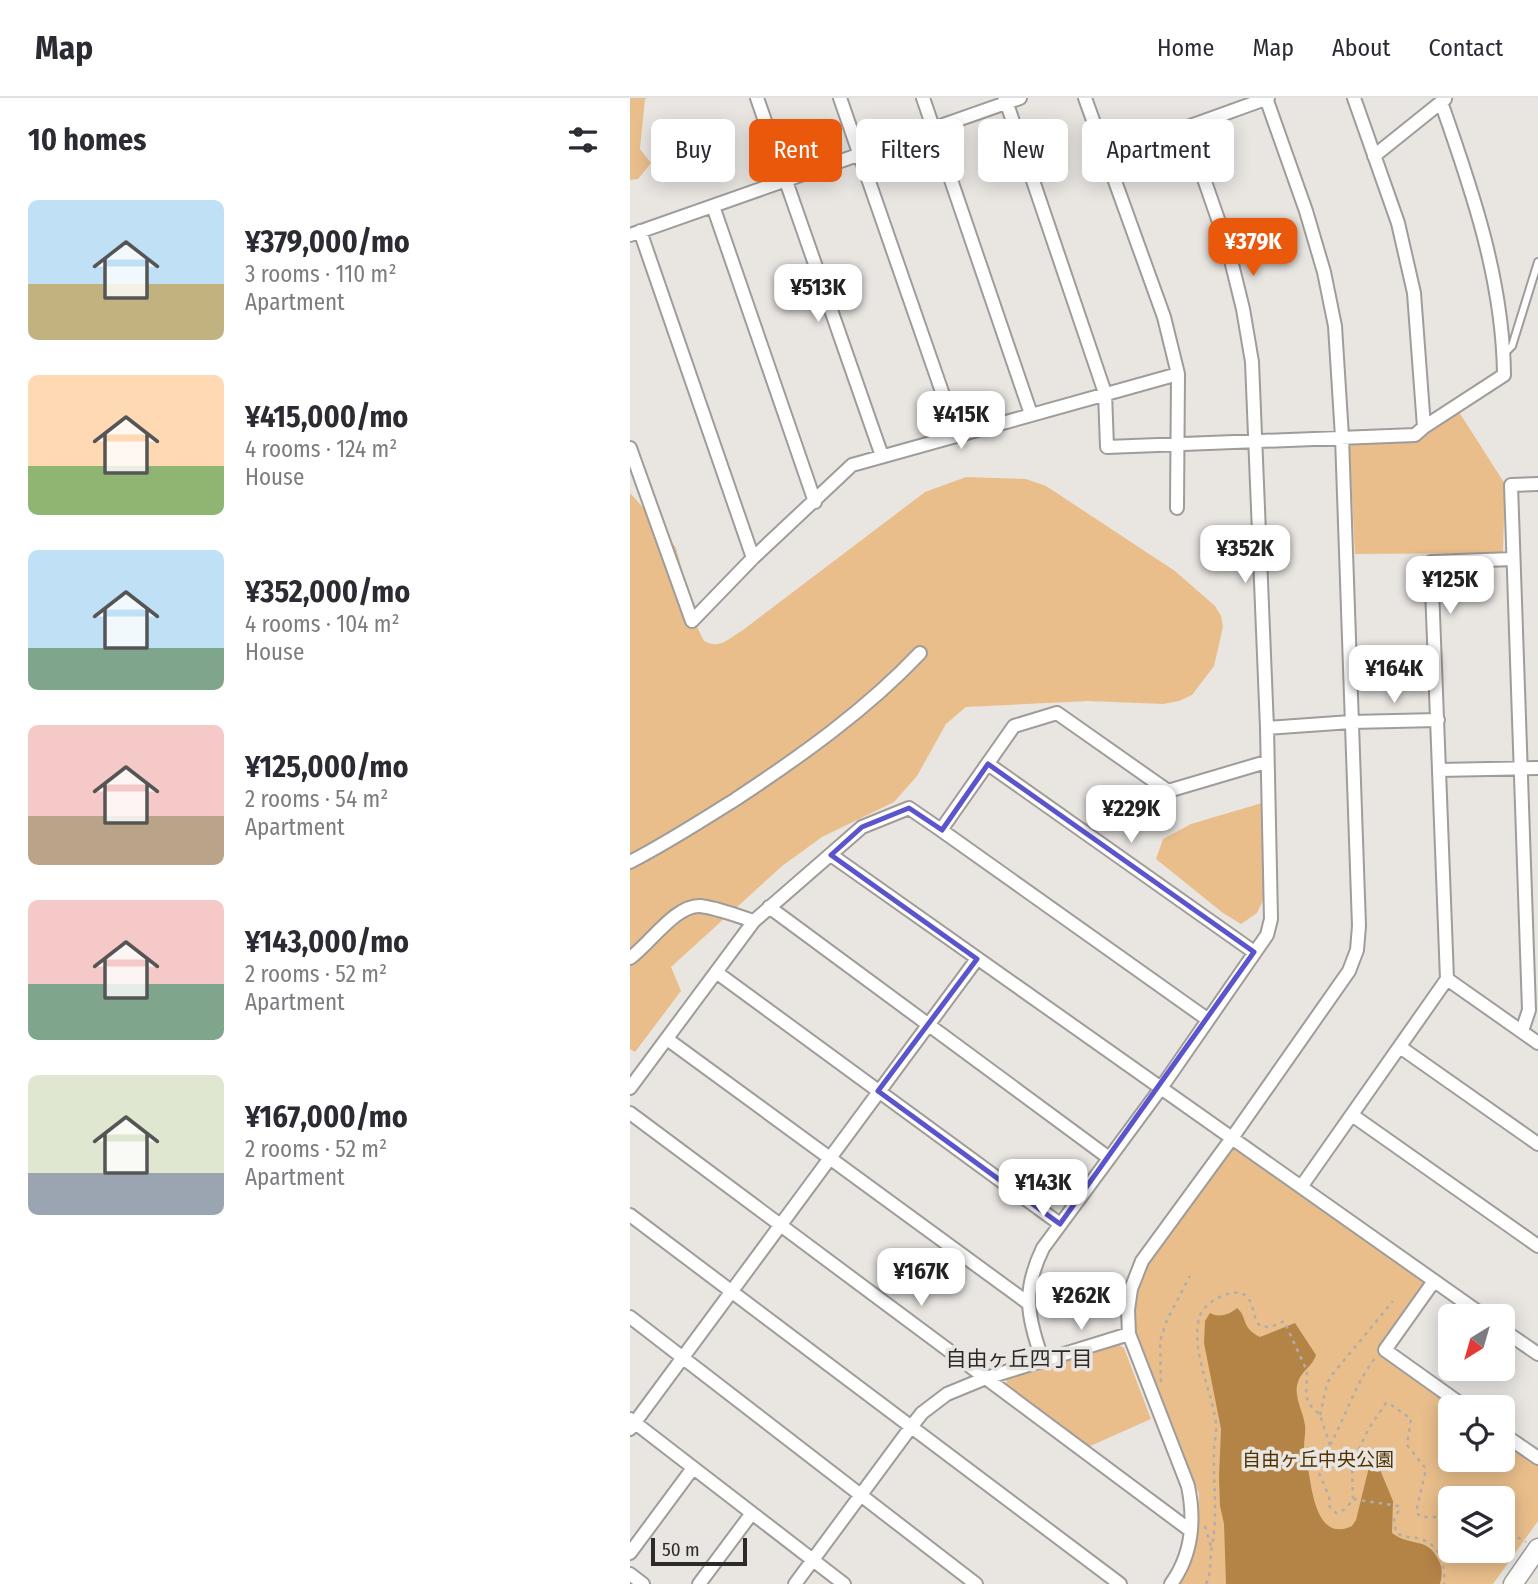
<!DOCTYPE html>
<html lang="en">
<head>
<meta charset="utf-8">
<style>
	body { margin:0; font-family:"Fira Sans Condensed","Noto Sans JP",sans-serif; background:#f2f2f3; color:#2b2b33; height:100vh; display:flex; flex-direction:column; font-size:26px; white-space:nowrap }
	* { box-sizing:border-box; margin:0 }
	p { font-size:23px; color:#7c7c81 }
	.icon { flex:none; width:38px; height:38px; fill:none; stroke:currentColor; stroke-width:2; stroke-linecap:round; stroke-linejoin:round }
	.map { position:relative; flex:1; overflow:hidden }
	.drawer { display:flex; flex-direction:column; background:#fff; width:630px }
	.drawer>* { flex:none }
	.hud { position:absolute; left:21px; top:21px; width:665px; height:63px; display:flex; gap:14px }
	.needle { width:46px; rotate:217deg }
	.fabs { position:absolute; left:808px; top:1206px; display:grid; gap:14px }
	.fabs a { display:grid; place-items:center; width:77px; height:77px; border-radius:10px; background:#fff; box-shadow:0 4px 18px #0003; font-size:35px }
	.scale { position:absolute; left:21px; bottom:18px; width:96px; box-sizing:border-box; padding-left:7px; border:4px solid #2c2b2a; border-top:0; font-size:19px; line-height:24px; white-space:nowrap; color:#2c2b2a; -webkit-text-stroke:5px #e9e6e2; paint-order:stroke }
	.price { position:absolute; translate:-50% -60px; padding:0 16px; border-radius:14px; background:#fff; color:#222; font-size:23px; line-height:46px; filter:drop-shadow(0 2px 4px #0008) }
	.price::after { content:''; position:absolute; left:50%; top:42px; width:21px; height:16px; margin-left:-10px; background:inherit; clip-path:polygon(0 0,100% 0,50% 100%) }
	.price.selected { background:#ea580c; color:#fff }
	ul { padding:0; list-style:none }
	li { display:flex; align-items:center; gap:21px; height:175px; padding:0 28px }
	li span { display:grid; place-items:center; flex:none; width:196px; height:140px; border-radius:10px; color:#555 }
	li>.icon { margin-inline-start:auto }
	span .icon { width:84px; height:84px; fill:#fffc; stroke-width:1 }
	li b { font-size:30px }
	h2 { display:flex; justify-content:space-between; align-items:center; height:84px; padding:0 28px; font-size:30px }
	.tag { padding:0 24px; border-radius:10px; background:#fff; box-shadow:0 4px 18px #0003; font-size:24px; line-height:63px }
	.tag.selected { background:#ea580c; color:#fff }
	header { display:flex; align-items:center; gap:42px; box-sizing:border-box; height:98px; padding:0 35px; background:#fff; border-bottom:2px solid #e1e1e2 }
	header strong { font-size:33px }
	nav { display:flex; gap:38px; margin-inline-start:auto; font-size:24px }
	main { display:flex; flex:1; min-height:0 }
	.map>svg:first-child { display:block }
	.green { fill:#e9be8b; fill-rule:evenodd }
	.water { fill:#b48447 }
	.lines { fill:none; stroke-linecap:round; stroke-linejoin:round }
	.lane-casing { stroke:#9f9c99; stroke-width:10 }
	.street-casing { stroke:#9f9c99; stroke-width:16 }
	.secondary-casing { stroke:#9f9c99; stroke-width:21 }
	.path { stroke:#b0adaa; stroke-width:2.5; stroke-dasharray:3.5 5; stroke-linecap:butt }
	.lane { stroke:#fff; stroke-width:6 }
	.street { stroke:#fff; stroke-width:12 }
	.secondary { stroke:#fff; stroke-width:18 }
	.marked { fill:none; stroke:#5b54cd; stroke-width:5; stroke-linejoin:round }
	.labels { text-anchor:middle; dominant-baseline:central; stroke-width:7; stroke-linejoin:round; paint-order:stroke }
	.park-label { font-size:19px; fill:#523100; stroke:#e9e6e2 }
	.neighbourhood-label { font-size:21px; fill:#2c2b2a; stroke:#e9e6e2 }
</style>
</head>
<body>
<header>
<strong>Map</strong>
<nav><a>Home</a><a>Map</a><a>About</a><a>Contact</a></nav>
</header>
<main>
<section class="drawer">
<h2>10 homes<svg class="icon" aria-label="filters" viewBox="0 0 24 24"><path d="M4 7h16M4 17h16"/><circle cx="9" cy="7" r="2"/><circle cx="15" cy="17" r="2"/></svg></h2>
<ul>
<li><span style="background:linear-gradient(#bfe0f5 60%,#c2b280 0)"><svg class="icon" aria-label="home" viewBox="0 0 24 24"><path d="M3 11l9-7 9 7M6 9v11h12V9"/></svg></span><div><b>¥379,000/mo</b><p>3 rooms · 110 m²</p><p>Apartment</p></div></li>
<li><span style="background:linear-gradient(#ffd9b3 65%,#8fb573 0)"><svg class="icon" aria-label="home" viewBox="0 0 24 24"><path d="M3 11l9-7 9 7M6 9v11h12V9"/></svg></span><div><b>¥415,000/mo</b><p>4 rooms · 124 m²</p><p>House</p></div></li>
<li><span style="background:linear-gradient(#bfe0f5 70%,#7fa58c 0)"><svg class="icon" aria-label="home" viewBox="0 0 24 24"><path d="M3 11l9-7 9 7M6 9v11h12V9"/></svg></span><div><b>¥352,000/mo</b><p>4 rooms · 104 m²</p><p>House</p></div></li>
<li><span style="background:linear-gradient(#f6c9c9 65%,#b9a48a 0)"><svg class="icon" aria-label="home" viewBox="0 0 24 24"><path d="M3 11l9-7 9 7M6 9v11h12V9"/></svg></span><div><b>¥125,000/mo</b><p>2 rooms · 54 m²</p><p>Apartment</p></div></li>
<li><span style="background:linear-gradient(#f6c9c9 60%,#7fa58c 0)"><svg class="icon" aria-label="home" viewBox="0 0 24 24"><path d="M3 11l9-7 9 7M6 9v11h12V9"/></svg></span><div><b>¥143,000/mo</b><p>2 rooms · 52 m²</p><p>Apartment</p></div></li>
<li><span style="background:linear-gradient(#dfe7d0 70%,#9aa5b1 0)"><svg class="icon" aria-label="home" viewBox="0 0 24 24"><path d="M3 11l9-7 9 7M6 9v11h12V9"/></svg></span><div><b>¥167,000/mo</b><p>2 rooms · 52 m²</p><p>Apartment</p></div></li>
</ul>
</section>
<div class="map">
<svg width="908" height="1486" viewBox="0 0 908 1486">
	<rect width="100%" height="100%" fill="#e9e6e2"/>
	<path class="green" d="M0,0H17L15,1L10,51L21,65L8,81L0,82Z
		M829,314L875,386L873,455L725,456L719,343L787,341Z
		M336,379L396,381L416,388L545,473L585,508L591,518L593,529L584,568L562,597L549,603L533,606L458,603L336,609L316,626L287,678L264,704L192,739L152,768L41,869L51,893L5,954L0,951V395L31,429L46,450L68,531L74,543C91,552 99,540 113,532L295,394Z
		M632,705L637,794L627,815L611,826L593,815L526,761L533,741L561,726Z
		M603,1050L794,1185L747,1251L829,1309H821V1362H873V1340L908,1365V1423L863,1486H550L564,1456L569,1396L503,1231C504,1207 506,1188 517,1167ZM821,1400H873V1452H821Z
		M488,1246L494,1250L521,1321L458,1349L376,1286L377,1281Z"/>
	<path class="water" d="M607,1210C618,1219 610,1229 630,1239L665,1225L686,1257C683,1268 671,1273 668,1284C663,1298 673,1313 675,1327C676,1334 674,1341 674,1349C674,1356 677,1363 678,1370C682,1393 687,1445 722,1428L726,1422L740,1365L743,1361L746,1362L763,1403L762,1435C780,1449 798,1438 809,1463C813,1471 812,1478 810,1486H596L594,1426L590,1408L589,1379L591,1331L574,1245L575,1223L580,1215C589,1220 599,1217 607,1210Z"/>
	<g class="lines">
		<g class="lane-casing">
			<path id="lane" d="M875,255L882,248L908,164"/>
		</g>
		<g class="street-casing">
			<path id="street" d="M127,0L252,358
				M210,0L327,337
				M293,0L401,316
				M375,0L475,295L477,349L785,337L794,329L784,195L768,125L724,0
				M455,0L534,219L548,276L547,410
				M477,58L638,0
				M744,58L815,1
				M83,108L185,404
				M10,133L123,460
				M0,137L390,0
				M794,329L874,277C873,182 842,92 811,4
				M0,350L62,523L123,460L222,367L548,276
				M637,630L721,624L808,622
				M358,666L624,854
				M809,672L908,670
				M311,732L577,921
				M201,757L854,1218
				M0,764C37,745 71,723 106,701C171,658 236,612 290,555
				M139,809L479,1060
				M0,860C20,846 45,807 70,808C88,810 107,818 124,823
				M86,874L430,1126
				M817,881L908,945
				M892,933L899,912L881,387L908,386
				M37,941L398,1205
				M770,949L908,1046
				M0,990L124,823L232,729L279,710L311,732L384,628L427,615L538,693L636,664
				M0,1015L561,1433
				M722,1017L908,1148
				M671,1089L817,881L801,464L883,461
				M0,1117L490,1486
				M804,1183L755,1252L835,1309
				M0,1219L346,1486
				M873,1232L908,1256
				M413,1263C397,1219 392,1193 413,1150L531,990L637,837L641,821L637,630L622,264L613,211L598,150L556,29
				M0,1321L214,1486
				M0,1331L347,861
				M873,1336L908,1360
				M0,1455L63,1370
				M0,1476L13,1486
				M69,1486L122,1415
				M165,1486L281,1329L292,1315L317,1296L356,1280L499,1236
				M541,1486C562,1457 565,1422 558,1388L499,1236L498,1212L501,1191L512,1163L602,1040L719,873L727,852L729,828L712,339L705,228L694,174L676,113L636,0"/>
		</g>
		<g class="secondary-casing">
			<path id="secondary" d="M883,1486L908,1450"/>
		</g>
		<path class="path" d="M531,1284L530,1243L537,1222L560,1178
			M690,1317L697,1286L701,1278L763,1203
			M700,1347C716,1318 725,1286 745,1260
			M723,1401L722,1365L739,1330L756,1305L760,1306L781,1321L777,1347L796,1371L786,1414L791,1419H821
			M575,1428L581,1449
			M873,1431L896,1444
			M576,1486C582,1474 579,1462 582,1449C588,1415 583,1386 584,1352C584,1344 587,1334 586,1326C582,1291 561,1256 569,1220C572,1206 599,1190 613,1196C626,1203 621,1219 630,1228L641,1229L654,1223L677,1273L676,1298L680,1307L690,1317L700,1347L690,1366L689,1375L699,1398L700,1410L706,1415C715,1413 718,1408 723,1401L768,1408L770,1410L764,1421L766,1434C774,1441 784,1438 793,1442C812,1449 815,1469 814,1486"/>
		<use href="#lane" class="lane"/>
		<use href="#street" class="street"/>
		<use href="#secondary" class="secondary"/>
	</g>
	<path class="marked" d="M358,666L624,854L430,1126L248,993L347,861L201,757L232,729L279,710L312,732Z"/>
	<g class="labels">
		<g class="park-label">
			<text x="688" y="1361">自由ヶ丘中央公園</text>
		</g>
		<g class="neighbourhood-label">
			<text x="389" y="1261">自由ヶ丘四丁目</text>
		</g>
	</g>
</svg>
<div class="fabs">
<a><svg class="needle" viewBox="-14 -14 28 28"><path d="M0-13l5 13h-10z" fill="#e53935"/><path d="M0 13l5-13h-10z" fill="#7c7c81"/></svg></a>
<a><svg class="icon" aria-label="locate" viewBox="0 0 24 24"><circle cx="12" cy="12" r="6"/><path d="M12 2v4M12 18v4M2 12h4M18 12h4"/></svg></a>
<a><svg class="icon" aria-label="layers" viewBox="0 0 24 24"><path d="M12 4l9 5-9 5-9-5zM3 14l9 5 9-5"/></svg></a>
</div>
<div class="scale">50 m</div>
<b class="price selected" style="left:623px;top:180px">¥379K</b>
<b class="price" style="left:188px;top:226px">¥513K</b>
<b class="price" style="left:331px;top:353px">¥415K</b>
<b class="price" style="left:615px;top:487px">¥352K</b>
<b class="price" style="left:820px;top:518px">¥125K</b>
<b class="price" style="left:764px;top:607px">¥164K</b>
<b class="price" style="left:501px;top:747px">¥229K</b>
<b class="price" style="left:413px;top:1121px">¥143K</b>
<b class="price" style="left:291px;top:1210px">¥167K</b>
<b class="price" style="left:451px;top:1234px">¥262K</b>
<div class="hud">
<a class="tag">Buy</a>
<a class="tag selected">Rent</a>
<a class="tag">Filters</a>
<a class="tag">New</a>
<a class="tag">Apartment</a>
</div>
</div>
</main>
</body>
</html>
